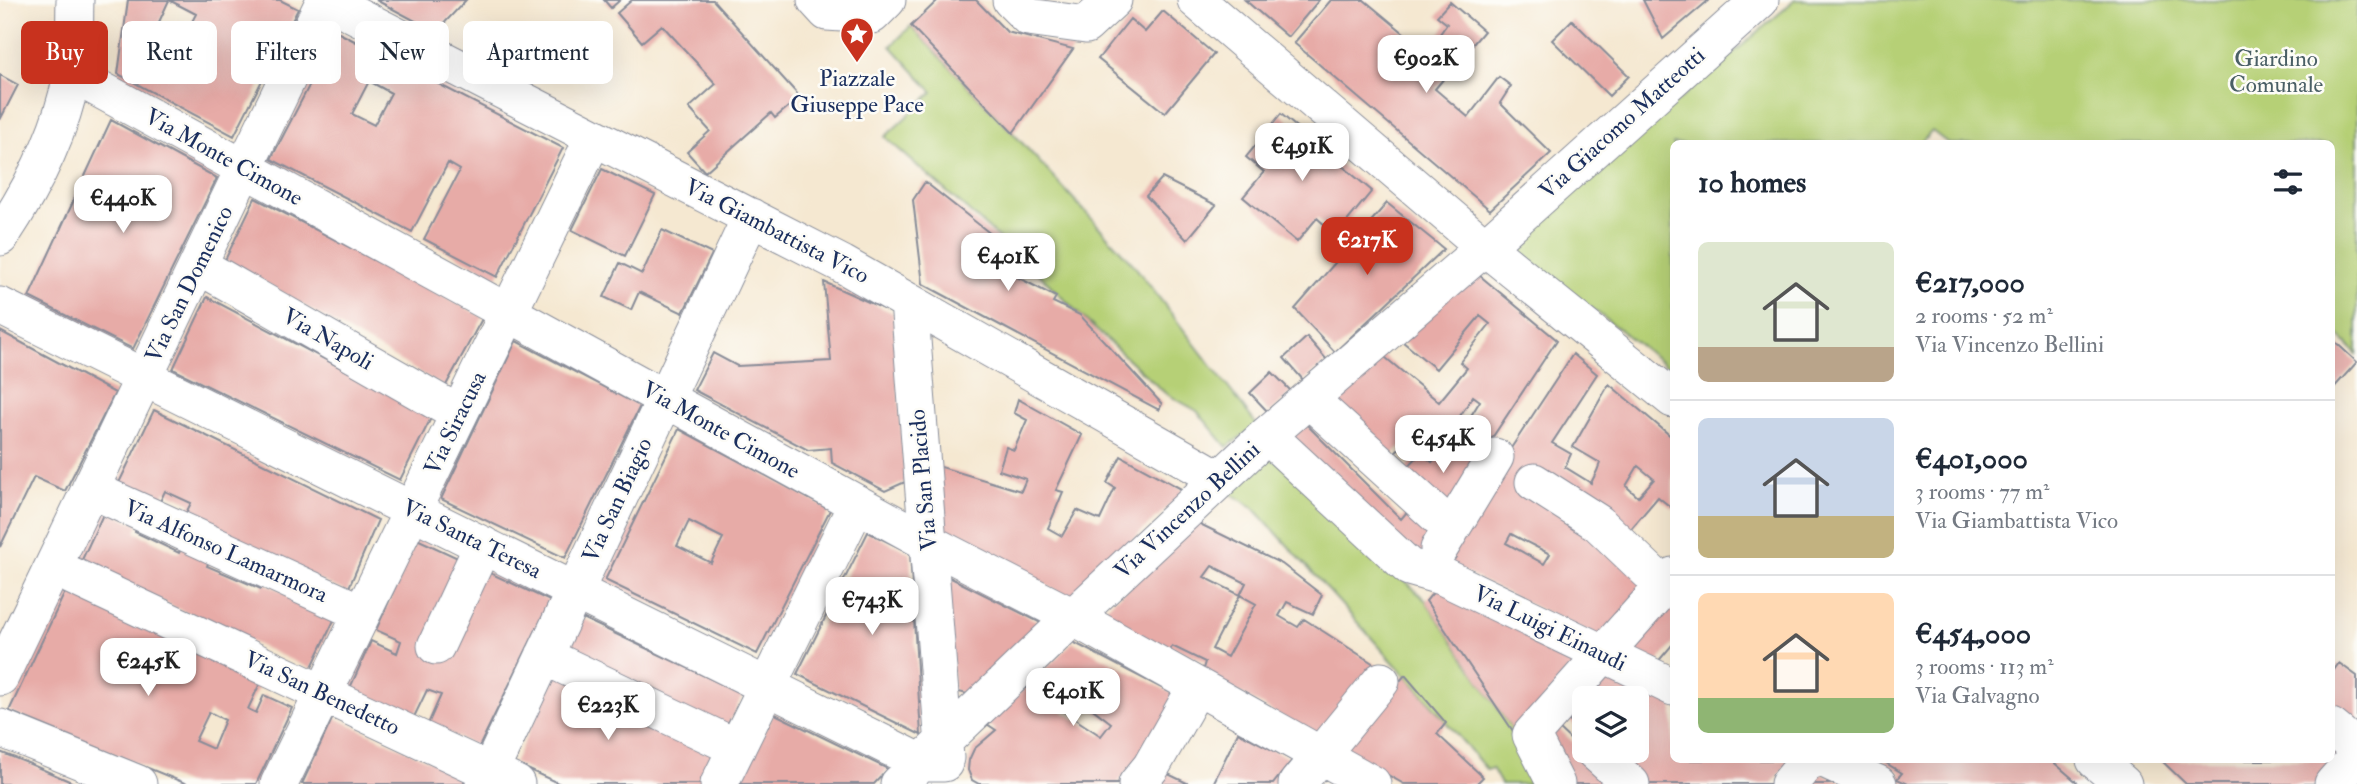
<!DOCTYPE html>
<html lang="en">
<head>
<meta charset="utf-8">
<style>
	body { margin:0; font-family:"IM FELL Double Pica",serif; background:#f2f2f3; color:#1f2937; height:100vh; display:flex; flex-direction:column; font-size:26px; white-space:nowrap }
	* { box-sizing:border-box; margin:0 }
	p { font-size:23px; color:#747a83 }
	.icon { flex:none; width:38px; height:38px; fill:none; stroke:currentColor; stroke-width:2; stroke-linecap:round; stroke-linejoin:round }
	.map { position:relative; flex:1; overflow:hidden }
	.side { position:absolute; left:1670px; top:140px; width:665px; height:623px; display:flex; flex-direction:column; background:#fff; border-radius:10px; box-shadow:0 7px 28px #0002 }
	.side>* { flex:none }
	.guide { position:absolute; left:21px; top:21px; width:665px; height:63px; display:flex; gap:14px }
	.fabs { position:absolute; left:1572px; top:686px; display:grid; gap:14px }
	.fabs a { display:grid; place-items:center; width:77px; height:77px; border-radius:10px; background:#fff; box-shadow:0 7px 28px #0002; font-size:35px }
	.price { position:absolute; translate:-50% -60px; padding:0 16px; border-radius:14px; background:#fff; color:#222; font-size:23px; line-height:46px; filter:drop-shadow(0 2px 4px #0008) }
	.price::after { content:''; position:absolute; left:50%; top:42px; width:21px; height:16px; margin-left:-10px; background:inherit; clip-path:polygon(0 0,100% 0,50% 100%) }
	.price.selected { background:#c8321e; color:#fff }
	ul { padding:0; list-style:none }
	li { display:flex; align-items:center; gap:21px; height:175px; padding:0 28px }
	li+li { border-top:2px solid #e0e1e3 }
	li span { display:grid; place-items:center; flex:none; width:196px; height:140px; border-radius:10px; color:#555 }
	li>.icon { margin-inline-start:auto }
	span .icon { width:84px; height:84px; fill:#fffc; stroke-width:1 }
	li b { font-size:30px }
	h2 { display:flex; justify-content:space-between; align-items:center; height:84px; padding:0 28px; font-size:30px }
	.chip { padding:0 24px; border-radius:10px; background:#fff; box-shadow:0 7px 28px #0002; font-size:24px; line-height:63px }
	.chip.selected { background:#c8321e; color:#fff }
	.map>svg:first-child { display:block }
	.green { fill:#b6d076; stroke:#68806a; stroke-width:2 }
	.building { fill:#e7aba7; fill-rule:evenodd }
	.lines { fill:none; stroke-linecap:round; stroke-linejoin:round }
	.minor-casing { stroke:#888c98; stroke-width:39 }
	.minor { stroke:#fff; stroke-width:37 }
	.labels { text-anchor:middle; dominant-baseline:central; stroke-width:5; stroke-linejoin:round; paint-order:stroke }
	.park-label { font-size:23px; fill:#4a5f65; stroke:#fdfcf7 }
	.poi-label { font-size:23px; fill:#1b2f5e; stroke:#fdfcf7 }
	.street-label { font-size:23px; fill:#1b2f5e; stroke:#fdfcf7 }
</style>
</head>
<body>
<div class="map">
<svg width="2357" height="784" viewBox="0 0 2357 784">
	<rect width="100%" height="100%" fill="#fdfcf7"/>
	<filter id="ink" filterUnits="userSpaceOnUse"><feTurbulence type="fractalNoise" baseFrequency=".0143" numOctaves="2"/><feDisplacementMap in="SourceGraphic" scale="14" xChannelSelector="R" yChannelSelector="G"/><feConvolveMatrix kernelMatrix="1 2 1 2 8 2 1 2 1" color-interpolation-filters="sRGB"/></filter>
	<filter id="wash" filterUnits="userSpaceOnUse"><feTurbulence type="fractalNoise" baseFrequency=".00686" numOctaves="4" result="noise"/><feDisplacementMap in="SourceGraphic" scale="28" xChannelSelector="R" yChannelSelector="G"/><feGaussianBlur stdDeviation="1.57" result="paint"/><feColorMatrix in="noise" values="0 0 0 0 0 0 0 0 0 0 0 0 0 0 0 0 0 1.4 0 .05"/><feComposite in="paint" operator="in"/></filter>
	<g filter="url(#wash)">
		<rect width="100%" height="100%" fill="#f5e8d1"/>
		<path class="green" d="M1795,0H2357V354L2331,327V144H1949L1932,131L1921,143L1673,144V371L1510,245Z
			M911,26L1013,133L1133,264L1257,425L1227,447L1197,411L1165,393L1080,315L1035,270L885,137L933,92L891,46Z
			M1274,453L1426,601L1515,734L1539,784H1501L1492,768L1487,770L1424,696L1253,507L1230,493Z"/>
		<g id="blocks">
			<path class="building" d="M128,0H280L298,9L234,136L118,74ZM169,0L196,14L185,35L159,22Z
				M376,0H466L436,32Z
				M604,0H620L611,8Z
				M632,0H713L800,97L775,118L771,113L705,172L687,152L710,131L689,108L716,84L662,25L642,42L617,13Z
				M938,0H976L1007,32L1073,49L1013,133L911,26Z
				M1245,0H1319L1288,37Z
				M1331,0H1364L1427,52L1447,24L1437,16L1450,2L1484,31L1435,89L1468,117L1499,77L1511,86L1500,103L1551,153L1490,210L1294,43Z
				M1643,0H1709L1663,39Z
				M1163,11L1214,54L1165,113L1098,59L1130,19L1145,32Z
				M1572,20L1629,76L1609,96L1552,40Z
				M337,32L563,148L497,277L424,239L460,170L448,163L412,232L271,159ZM369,81L391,93L374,125L352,114Z
				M0,75L18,85L0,120Z
				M1281,114L1372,191L1336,235L1317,218L1297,242L1243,197L1264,172L1246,157Z
				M111,120L217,178L133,349L29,297Z
				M602,169L655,195L625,256L572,230Z
				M1162,178L1216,205L1187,240L1146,196Z
				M925,182L1001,242L992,264L1056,297L1053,302L1080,315L1162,404L1159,410L923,284L913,200Z
				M255,198L483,317L445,387L225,260Z
				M1387,203L1444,249L1335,352L1295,309Z
				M662,230L712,254L683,313L639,292L631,310L604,297L620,263L642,274Z
				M1473,270L1557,340L1488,444L1464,427L1480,401L1473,396L1449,433L1428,420L1389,458L1328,400L1380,353L1439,402L1467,368L1460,362L1490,324L1480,316L1436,369L1397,337Z
				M824,282L893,313L905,482L885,491L832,463L831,448L808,450L694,390L713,353L737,366L831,361Z
				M207,297L432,416L400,480L173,369Z
				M0,331L115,393L65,491L34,477L0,547Z
				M1307,337L1327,360L1304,381L1284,358Z
				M2331,338L2357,362L2331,391Z
				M516,341L640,406L565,558L441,499Z
				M1573,354L1597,374L1552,443L1571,454L1565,467L1591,483L1597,471L1600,463L1573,447L1609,384L1673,438V509L1658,497L1624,537L1648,582L1601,639L1438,559ZM1638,466L1654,479L1638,497L1626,486ZM1511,534L1550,554L1544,564L1506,543Z
				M1272,372L1292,392L1269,413L1250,393Z
				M1018,399L1082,435L1056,490L1063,492L1048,528L1062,536L1077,510L1100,520L1115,488L1107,483L1121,456L1185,491L1070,598L941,530L938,466L1021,491L1026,479L999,470L1006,447L1014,450L1027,420L1014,413Z
				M154,410L378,520L347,592L183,519L191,503L165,491L157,508L116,489Z
				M1306,424L1401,519L1412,506L1436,531L1419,561L1283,442Z
				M679,429L830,510L757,654L605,580ZM689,521L723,538L711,563L677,546Z
				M1452,440L1479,460L1447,515L1403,472L1421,453L1432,462Z
				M105,510L138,525L135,532L179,553L183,545L210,558L207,566L261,589L264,583L336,616L311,669L80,564Z
				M1198,523L1282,564L1322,595L1313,614L1287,602L1279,616L1298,627L1304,619L1377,666L1320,738L1202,672L1205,662L1172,646L1166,653L1098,615ZM1212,566L1246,583L1240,595L1256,604L1227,657L1212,649L1240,595L1204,577Z
				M868,532L910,553L921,735L797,674Z
				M417,539L550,601L479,747L428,724L441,695L427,690L414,717L350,688L371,641L397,653L401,641L376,630Z
				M947,576L1045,625L972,695L954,691Z
				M1439,585L1577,660L1515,734L1426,601Z
				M66,590L261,681L248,709L256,713L264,695L292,708L256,784H187L9,711ZM209,712L225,720L213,749L195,741Z
				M1673,598V644L1656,664L1628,651Z
				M582,618L743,694L725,732L564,656Z
				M1073,642L1179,697L1135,763L1117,784H979L972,780L968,770L969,760L974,749L996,730L987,724L1026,687L1101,736L1111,723L1043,671Z
				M2339,663L2357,676V733L2331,713V674Z
				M556,673L717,747L699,784H560L514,763Z
				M1606,673L1673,703V760H1792L1771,784H1644L1605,751H1636V698H1584Z
				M1405,675L1446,723L1437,734L1483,777L1476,784H1404L1342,749Z
				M1584,699V733L1567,719Z
				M773,713L888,769L874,784H738Z
				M333,717L466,778L463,784H302Z
				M1558,728L1618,784H1572L1546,741Z
				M1238,732L1292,760L1273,784H1213Z
				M2331,744L2345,758L2324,784H2186L2161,760H2331Z
				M0,752L30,764L76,784H0Z
				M1856,760H2051L2079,784H1908L1897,779L1902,773L1881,760L1875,768Z
				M1164,772L1189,784H1154Z
				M1820,772L1846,784H1810Z"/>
		</g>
	</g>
	<g filter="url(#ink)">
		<use href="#blocks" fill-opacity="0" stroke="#888c98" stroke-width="2"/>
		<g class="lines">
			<g class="minor-casing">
				<path id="minor" d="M326,0L842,264L1220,479
					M816,0L827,12L872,15L887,0
					M1011,0L1028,17L1086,25L1113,0
					M1196,0L1485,247L1673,399
					M72,74L929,543L1073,617L1372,784
					M0,237C32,189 61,132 72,75C76,51 74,24 75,0
					M198,265L459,414
					M909,302L945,758
					M0,306L922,763H944
					M1309,399L1451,528
					M1267,435L1409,567L1444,577L1673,687
					M1534,482L1598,523L1664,586
					M90,489L362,613
					M1439,549L1495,457
					M53,567L516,784
					M436,646L483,545
					M544,656L737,748
					M0,677L325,0
					M2331,727L2357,748
					M0,728L138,784
					M1594,751L1631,784
					M1826,760L1878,784
					M2095,760L2123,784
					M279,784L594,137
					M484,784L751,217
					M719,784L857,504
					M899,784L1073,617L1267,435L1485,247L1760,0
					M1137,784L1151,767L1197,686
					M1297,784L1381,681
					M1556,784L1531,735L1673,576
					M1789,784L1809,760
					M2333,784L2357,757"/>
			</g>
			<use href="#minor" class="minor"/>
		</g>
	</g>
	<defs>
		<g id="sight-pin" transform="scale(1.75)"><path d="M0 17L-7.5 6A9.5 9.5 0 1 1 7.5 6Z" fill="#c8321e" stroke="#fdfcf7"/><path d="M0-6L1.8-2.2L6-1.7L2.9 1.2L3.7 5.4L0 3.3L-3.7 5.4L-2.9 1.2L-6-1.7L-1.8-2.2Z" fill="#fff"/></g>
	</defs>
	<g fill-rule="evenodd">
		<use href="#sight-pin" x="857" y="34"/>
	</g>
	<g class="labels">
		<g class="park-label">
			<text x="2276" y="58">Giardino<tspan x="2276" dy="26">Comunale</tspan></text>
		</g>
		<g class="poi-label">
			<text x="857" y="78">Piazzale<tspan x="857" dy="26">Giuseppe Pace</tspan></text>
		</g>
		<g class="street-label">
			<text transform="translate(1622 123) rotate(-42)">Via Giacomo Matteotti</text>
			<text transform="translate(224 157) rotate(29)">Via Monte Cimone</text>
			<text transform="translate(777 231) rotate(27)">Via Giambattista Vico</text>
			<text transform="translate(189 284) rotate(-64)">Via San Domenico</text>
			<text transform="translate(328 339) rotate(30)">Via Napoli</text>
			<text transform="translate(455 423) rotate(-64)">Via Siracusa</text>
			<text transform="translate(721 430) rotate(29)">Via Monte Cimone</text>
			<text transform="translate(923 480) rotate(-95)">Via San Placido</text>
			<text transform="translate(617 500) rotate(-65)">Via San Biagio</text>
			<text transform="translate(1187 510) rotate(-43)">Via Vincenzo Bellini</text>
			<text transform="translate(472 539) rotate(26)">Via Santa Teresa</text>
			<text transform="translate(226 551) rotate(24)">Via Alfonso Lamarmora</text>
			<text transform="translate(1550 628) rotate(26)">Via Luigi Einaudi</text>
			<text transform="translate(322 693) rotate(25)">Via San Benedetto</text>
		</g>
	</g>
</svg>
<div class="fabs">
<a><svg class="icon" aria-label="layers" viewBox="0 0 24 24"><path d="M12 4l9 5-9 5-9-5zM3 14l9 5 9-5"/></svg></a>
</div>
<b class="price" style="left:1426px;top:95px">€902K</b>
<b class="price" style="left:1302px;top:183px">€491K</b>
<b class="price" style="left:123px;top:235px">€440K</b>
<b class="price selected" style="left:1367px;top:277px">€217K</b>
<b class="price" style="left:1008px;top:293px">€401K</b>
<b class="price" style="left:1443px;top:475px">€454K</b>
<b class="price" style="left:872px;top:637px">€743K</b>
<b class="price" style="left:148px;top:698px">€245K</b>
<b class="price" style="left:1073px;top:728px">€401K</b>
<b class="price" style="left:608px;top:742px">€223K</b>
<div class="guide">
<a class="chip selected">Buy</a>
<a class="chip">Rent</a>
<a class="chip">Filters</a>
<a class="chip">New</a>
<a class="chip">Apartment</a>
</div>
<section class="side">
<h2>10 homes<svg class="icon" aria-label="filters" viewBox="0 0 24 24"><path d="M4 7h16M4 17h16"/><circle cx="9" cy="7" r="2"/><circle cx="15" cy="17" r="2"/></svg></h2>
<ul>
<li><span style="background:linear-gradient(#dfe7d0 75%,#b9a48a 0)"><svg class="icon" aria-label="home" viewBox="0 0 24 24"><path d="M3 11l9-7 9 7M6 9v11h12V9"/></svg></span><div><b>€217,000</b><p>2 rooms · 52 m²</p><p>Via Vincenzo Bellini</p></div></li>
<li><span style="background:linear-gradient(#c9d6e8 70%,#c2b280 0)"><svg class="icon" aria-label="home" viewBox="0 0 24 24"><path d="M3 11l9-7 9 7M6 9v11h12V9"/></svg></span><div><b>€401,000</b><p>3 rooms · 77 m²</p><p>Via Giambattista Vico</p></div></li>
<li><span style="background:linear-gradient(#ffd9b3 75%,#8fb573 0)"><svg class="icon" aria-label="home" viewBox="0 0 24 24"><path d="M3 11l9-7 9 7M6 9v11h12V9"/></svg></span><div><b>€454,000</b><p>3 rooms · 113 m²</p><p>Via Galvagno</p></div></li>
</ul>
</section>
</div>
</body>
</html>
